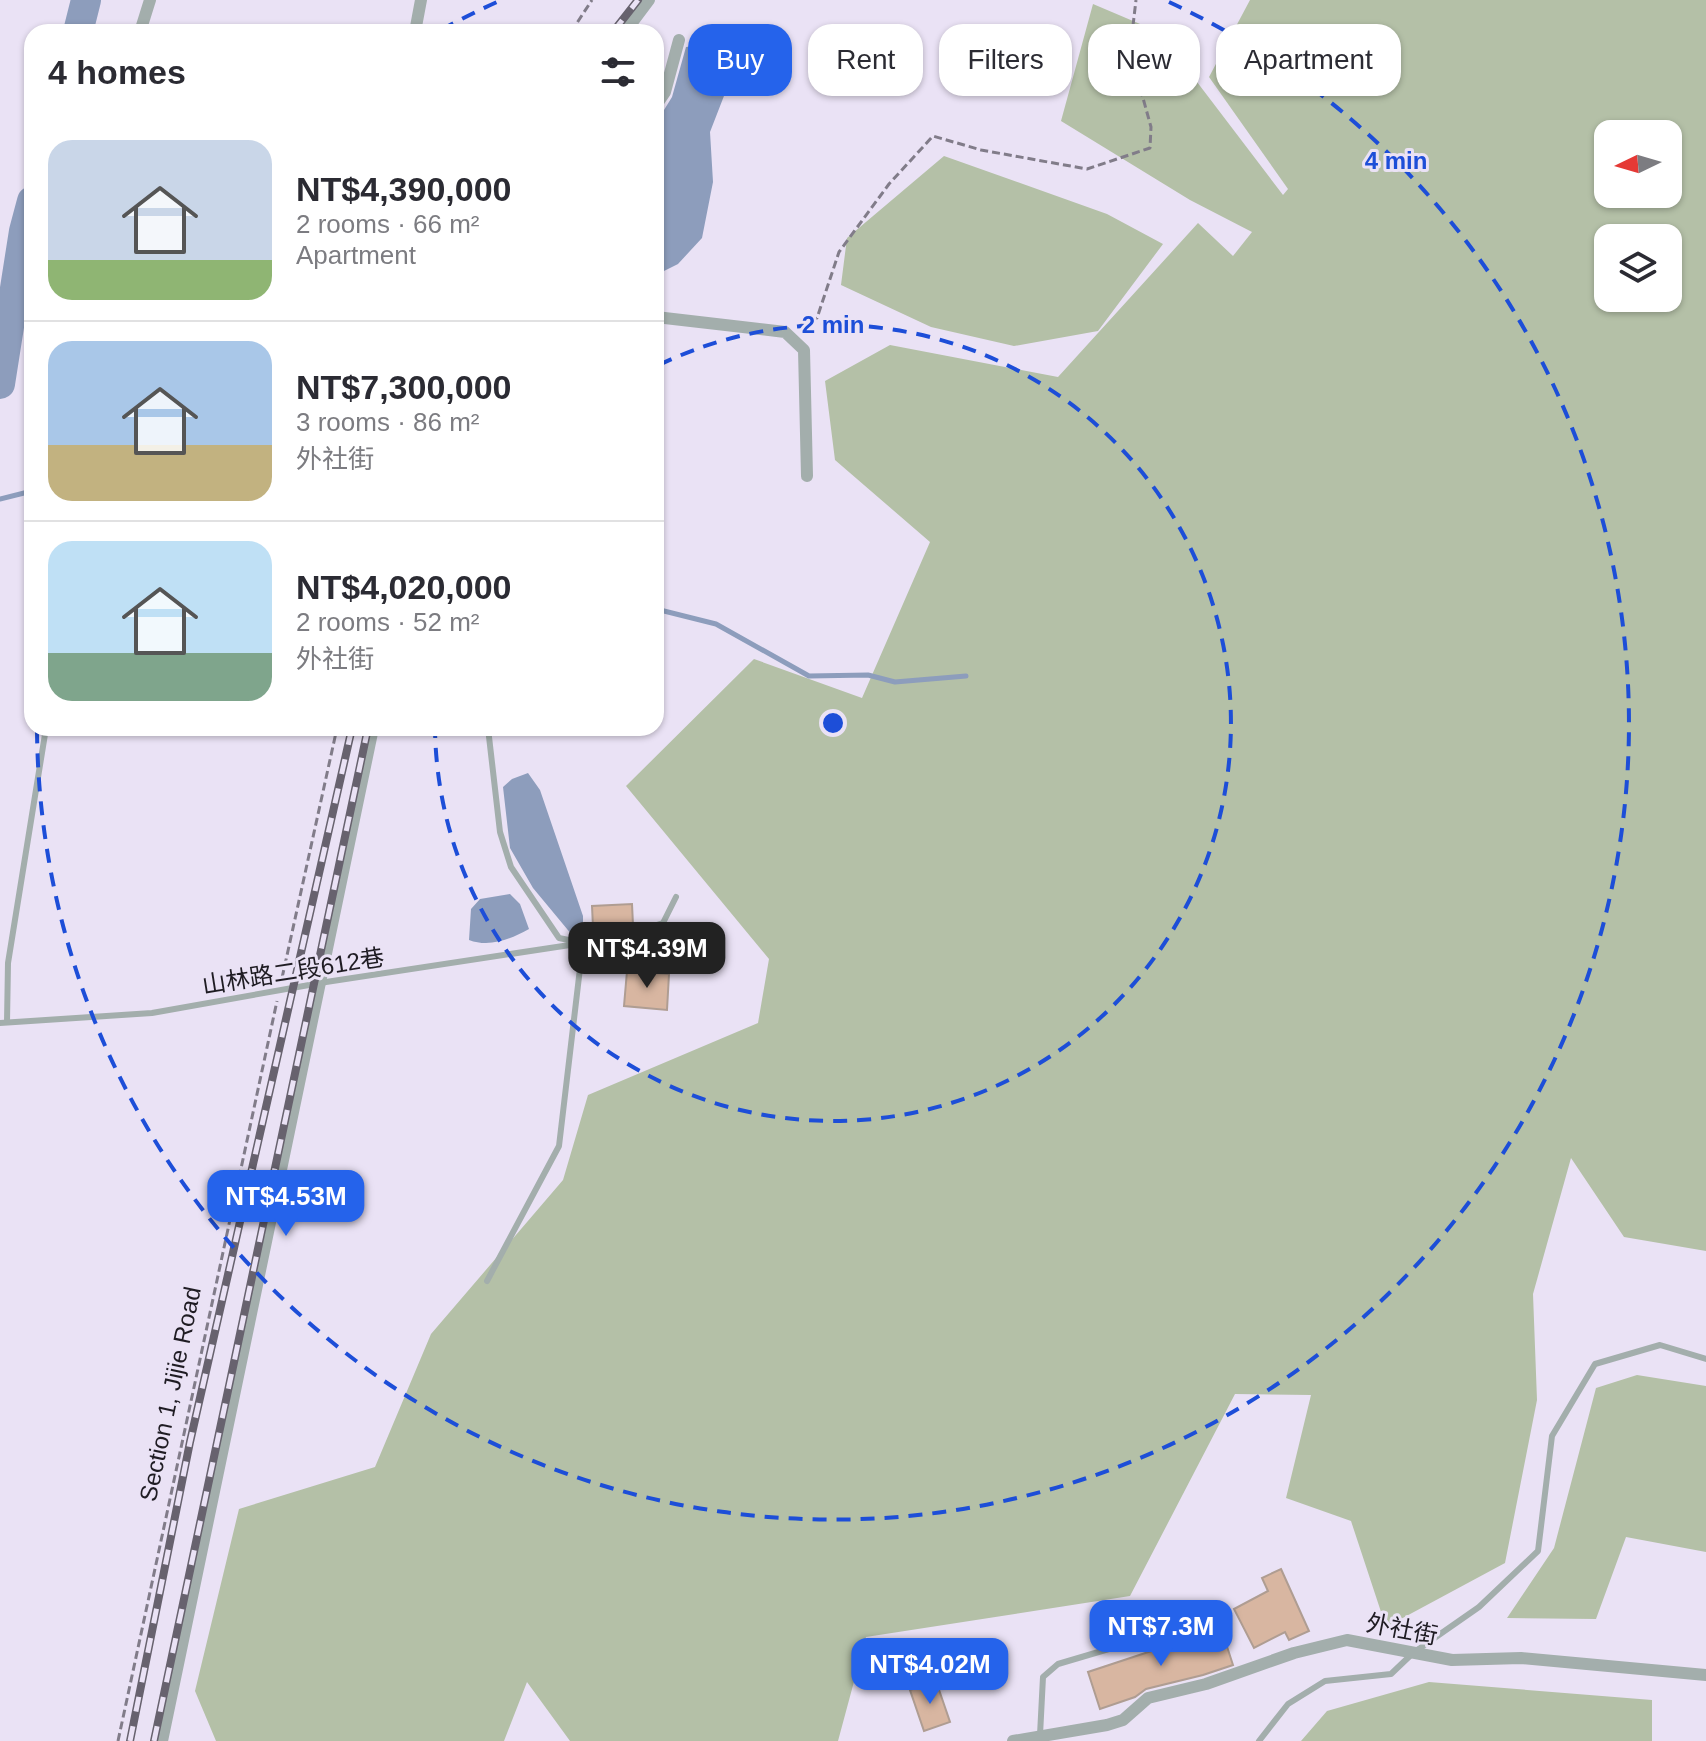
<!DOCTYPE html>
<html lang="en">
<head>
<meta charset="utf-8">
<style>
	body { margin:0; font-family:Arial,"Noto Sans TC",sans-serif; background:#f7f7f7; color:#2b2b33; height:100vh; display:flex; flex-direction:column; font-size:30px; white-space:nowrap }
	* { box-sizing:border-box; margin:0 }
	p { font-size:26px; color:#7c7c81 }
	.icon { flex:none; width:44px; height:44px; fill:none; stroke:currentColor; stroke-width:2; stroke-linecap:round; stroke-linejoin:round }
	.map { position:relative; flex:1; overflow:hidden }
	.sheet { position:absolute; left:24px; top:24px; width:640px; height:712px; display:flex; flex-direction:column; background:#fff; border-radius:24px; box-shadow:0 2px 6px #0004 }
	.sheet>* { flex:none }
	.hud { position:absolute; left:688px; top:24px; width:760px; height:72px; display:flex; gap:16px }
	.needle { width:52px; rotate:265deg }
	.fabs { position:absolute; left:1594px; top:120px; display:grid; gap:16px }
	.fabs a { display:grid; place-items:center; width:88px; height:88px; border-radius:16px; background:#fff; box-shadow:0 2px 6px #0004; font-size:40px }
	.price { position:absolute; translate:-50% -68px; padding:0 18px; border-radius:16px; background:#2563eb; color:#fff; font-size:26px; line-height:52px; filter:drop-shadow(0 2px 4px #0008) }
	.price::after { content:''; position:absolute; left:50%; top:48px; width:24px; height:18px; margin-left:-12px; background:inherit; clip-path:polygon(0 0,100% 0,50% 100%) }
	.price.selected { background:#222; color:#fff }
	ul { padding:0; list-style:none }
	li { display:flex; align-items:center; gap:24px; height:200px; padding:0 24px }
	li+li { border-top:2px solid #e1e1e2 }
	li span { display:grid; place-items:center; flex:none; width:224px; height:160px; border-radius:24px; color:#555 }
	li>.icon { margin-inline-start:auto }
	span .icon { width:96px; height:96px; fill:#fffc; stroke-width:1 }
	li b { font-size:34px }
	h2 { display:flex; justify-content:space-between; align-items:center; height:96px; padding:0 24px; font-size:34px }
	.chip { padding:0 28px; border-radius:24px; background:#fff; box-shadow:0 2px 6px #0004; font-size:28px; line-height:72px }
	.chip.selected { background:#2563eb; color:#fff }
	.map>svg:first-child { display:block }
	.green { fill:#b4c0a7; fill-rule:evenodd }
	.water { fill:#8d9dbc }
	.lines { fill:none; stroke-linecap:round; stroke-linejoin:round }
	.stream { stroke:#8d9dbc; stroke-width:5 }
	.river { stroke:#8d9dbc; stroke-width:30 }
	.building { fill:#d8b6a1; stroke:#af9d92; stroke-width:2 }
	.path { stroke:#817c89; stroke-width:3; stroke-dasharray:8 4; stroke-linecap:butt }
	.service { stroke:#a3aeac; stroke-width:6 }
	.minor { stroke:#a3aeac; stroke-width:12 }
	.rail-casing { stroke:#67626e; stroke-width:8 }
	.rail { stroke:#eae2f5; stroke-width:5; stroke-dasharray:15; stroke-linecap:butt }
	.ring { fill:none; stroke:#1d4ed8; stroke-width:4; stroke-dasharray:14 10 }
	.labels { text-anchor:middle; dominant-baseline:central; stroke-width:6; stroke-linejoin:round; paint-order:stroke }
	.street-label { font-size:24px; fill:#1f1c23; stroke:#eae2f5 }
	.centre { fill:#1d4ed8; stroke:#eae2f5; stroke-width:4 }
	.ring-label { font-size:24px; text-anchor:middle; font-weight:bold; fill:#1d4ed8; stroke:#eae2f5; stroke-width:6; stroke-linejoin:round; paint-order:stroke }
</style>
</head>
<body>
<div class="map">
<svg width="1706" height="1741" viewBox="0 0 1706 1741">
	<rect width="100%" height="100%" fill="#eae2f5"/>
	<path class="green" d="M1250,0H1706V1251L1624,1237L1571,1158L1533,1294L1537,1400L1505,1563L1386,1627L1351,1521L1286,1498L1311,1395L1235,1394L1130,1596L866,1637L838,1741H570L527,1682L504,1741H216L195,1691L239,1509L375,1467L431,1334L563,1180L588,1095L758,1023L769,959L626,786L754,659L862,698L930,542L835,460L825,381L890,345L1058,377L1198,223L1233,256L1252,232L1190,200L1061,121L1093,4L1159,32L1283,195L1288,189L1209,77ZM1608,134H1668V194H1608ZM1608,238H1668V298H1608Z
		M944,156L1107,214L1163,244L1098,331L1014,346L931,327L841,285L847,238Z
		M1637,1375L1706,1386V1552L1626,1537L1596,1619L1507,1618L1554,1548L1596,1388Z
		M1429,1682L1652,1700V1741H1301L1327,1711Z"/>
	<path class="water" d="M732,42L736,65L710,132L713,182L702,238L678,264L656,275V123L672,97L686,47Z
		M528,773L540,790L583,916V925L572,935L533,888L510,848L503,787L512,779Z
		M510,894L520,904L529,929C511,939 490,948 469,940L471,909L480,899Z"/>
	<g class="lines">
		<path class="stream" d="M0,499L32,491
			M656,609L716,624L809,676L868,675L895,682L966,676"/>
		<path class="river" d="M78,32L86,0
			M0,384L24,231L32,201"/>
	</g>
	<path class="building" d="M632,904L633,925L593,927L592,906Z
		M627,971L669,974L667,1010L624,1006Z
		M1281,1569L1309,1631L1289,1640L1285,1632L1254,1648L1234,1609L1268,1591L1262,1578Z
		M1221,1628L1233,1665L1203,1675L1146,1689L1135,1697L1100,1709L1088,1672Z
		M936,1681L950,1722L924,1731L910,1690Z"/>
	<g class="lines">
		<path class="path" d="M571,32L592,0
			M799,326L817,318L839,252L889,184L933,136L981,150L1087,169L1150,148L1151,127L1130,51L1136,0
			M282,978L337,728
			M118,1741L277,1001"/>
		<path class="service" d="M7,1022L8,963L46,728
			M0,1023L152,1013L326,982L583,943L631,933L663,923L676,897
			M487,1281L559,1146L583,943L559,938L511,867L500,832L488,728
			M1040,1735L1043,1677L1058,1664L1200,1622
			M1259,1741L1288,1704L1325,1681L1391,1674L1413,1653L1479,1607L1538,1551L1552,1436L1595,1364L1660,1345L1706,1359"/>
		<path class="minor" d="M140,32L150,0
			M415,32L421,0
			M625,32L649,0
			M656,105L665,92L679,40
			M656,317L785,332L804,350L807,476
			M162,1741L373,728
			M1013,1741L1107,1725L1123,1720L1148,1698L1206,1684L1294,1653L1347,1640L1452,1660L1521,1658L1706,1675"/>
		<g class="rail-casing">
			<path id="rail" d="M613,32L638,0
				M130,1741L190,1442L352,728
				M154,1741L368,728"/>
		</g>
		<use href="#rail" class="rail"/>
	</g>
	<g class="ring">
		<path d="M659 365A398 398 0 1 1 435 730"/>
		<path d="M441 30A796 796 0 0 1 497 2M1169 2A796 796 0 1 1 37 730"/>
	</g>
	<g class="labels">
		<g class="street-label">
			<text transform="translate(293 971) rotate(-9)">山林路二段612巷</text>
			<text transform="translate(170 1394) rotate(-78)">Section 1, Jijie Road</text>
			<text transform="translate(1402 1629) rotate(11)">外社街</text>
		</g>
	</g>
	<circle cx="833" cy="723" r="12" class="centre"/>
	<g class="ring-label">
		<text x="1396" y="169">4 min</text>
		<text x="833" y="333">2 min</text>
	</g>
</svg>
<div class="fabs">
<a><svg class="needle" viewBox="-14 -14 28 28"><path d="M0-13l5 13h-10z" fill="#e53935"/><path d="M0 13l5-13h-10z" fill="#7c7c81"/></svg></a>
<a><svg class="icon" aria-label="layers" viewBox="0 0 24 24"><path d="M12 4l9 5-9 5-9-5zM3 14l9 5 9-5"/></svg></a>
</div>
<b class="price selected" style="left:647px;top:990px">NT$4.39M</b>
<b class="price" style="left:286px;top:1238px">NT$4.53M</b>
<b class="price" style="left:1161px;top:1668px">NT$7.3M</b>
<b class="price" style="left:930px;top:1706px">NT$4.02M</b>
<div class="hud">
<a class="chip selected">Buy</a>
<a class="chip">Rent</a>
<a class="chip">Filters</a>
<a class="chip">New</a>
<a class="chip">Apartment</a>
</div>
<section class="sheet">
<h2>4 homes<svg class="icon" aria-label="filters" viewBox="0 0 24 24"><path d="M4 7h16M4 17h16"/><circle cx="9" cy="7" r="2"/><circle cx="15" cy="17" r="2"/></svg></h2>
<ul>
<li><span style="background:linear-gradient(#c9d6e8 75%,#8fb573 0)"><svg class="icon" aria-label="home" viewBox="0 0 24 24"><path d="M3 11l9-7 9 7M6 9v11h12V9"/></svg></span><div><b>NT$4,390,000</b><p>2 rooms · 66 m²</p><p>Apartment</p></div></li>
<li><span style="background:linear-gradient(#a9c7e8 65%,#c2b280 0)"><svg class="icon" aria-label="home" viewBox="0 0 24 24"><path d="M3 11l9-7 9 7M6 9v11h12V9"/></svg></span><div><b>NT$7,300,000</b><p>3 rooms · 86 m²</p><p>外社街</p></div></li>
<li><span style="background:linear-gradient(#bfe0f5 70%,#7fa58c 0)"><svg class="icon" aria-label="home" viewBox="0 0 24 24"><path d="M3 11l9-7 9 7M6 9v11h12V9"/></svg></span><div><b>NT$4,020,000</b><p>2 rooms · 52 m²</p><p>外社街</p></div></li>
</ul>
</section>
</div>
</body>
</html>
